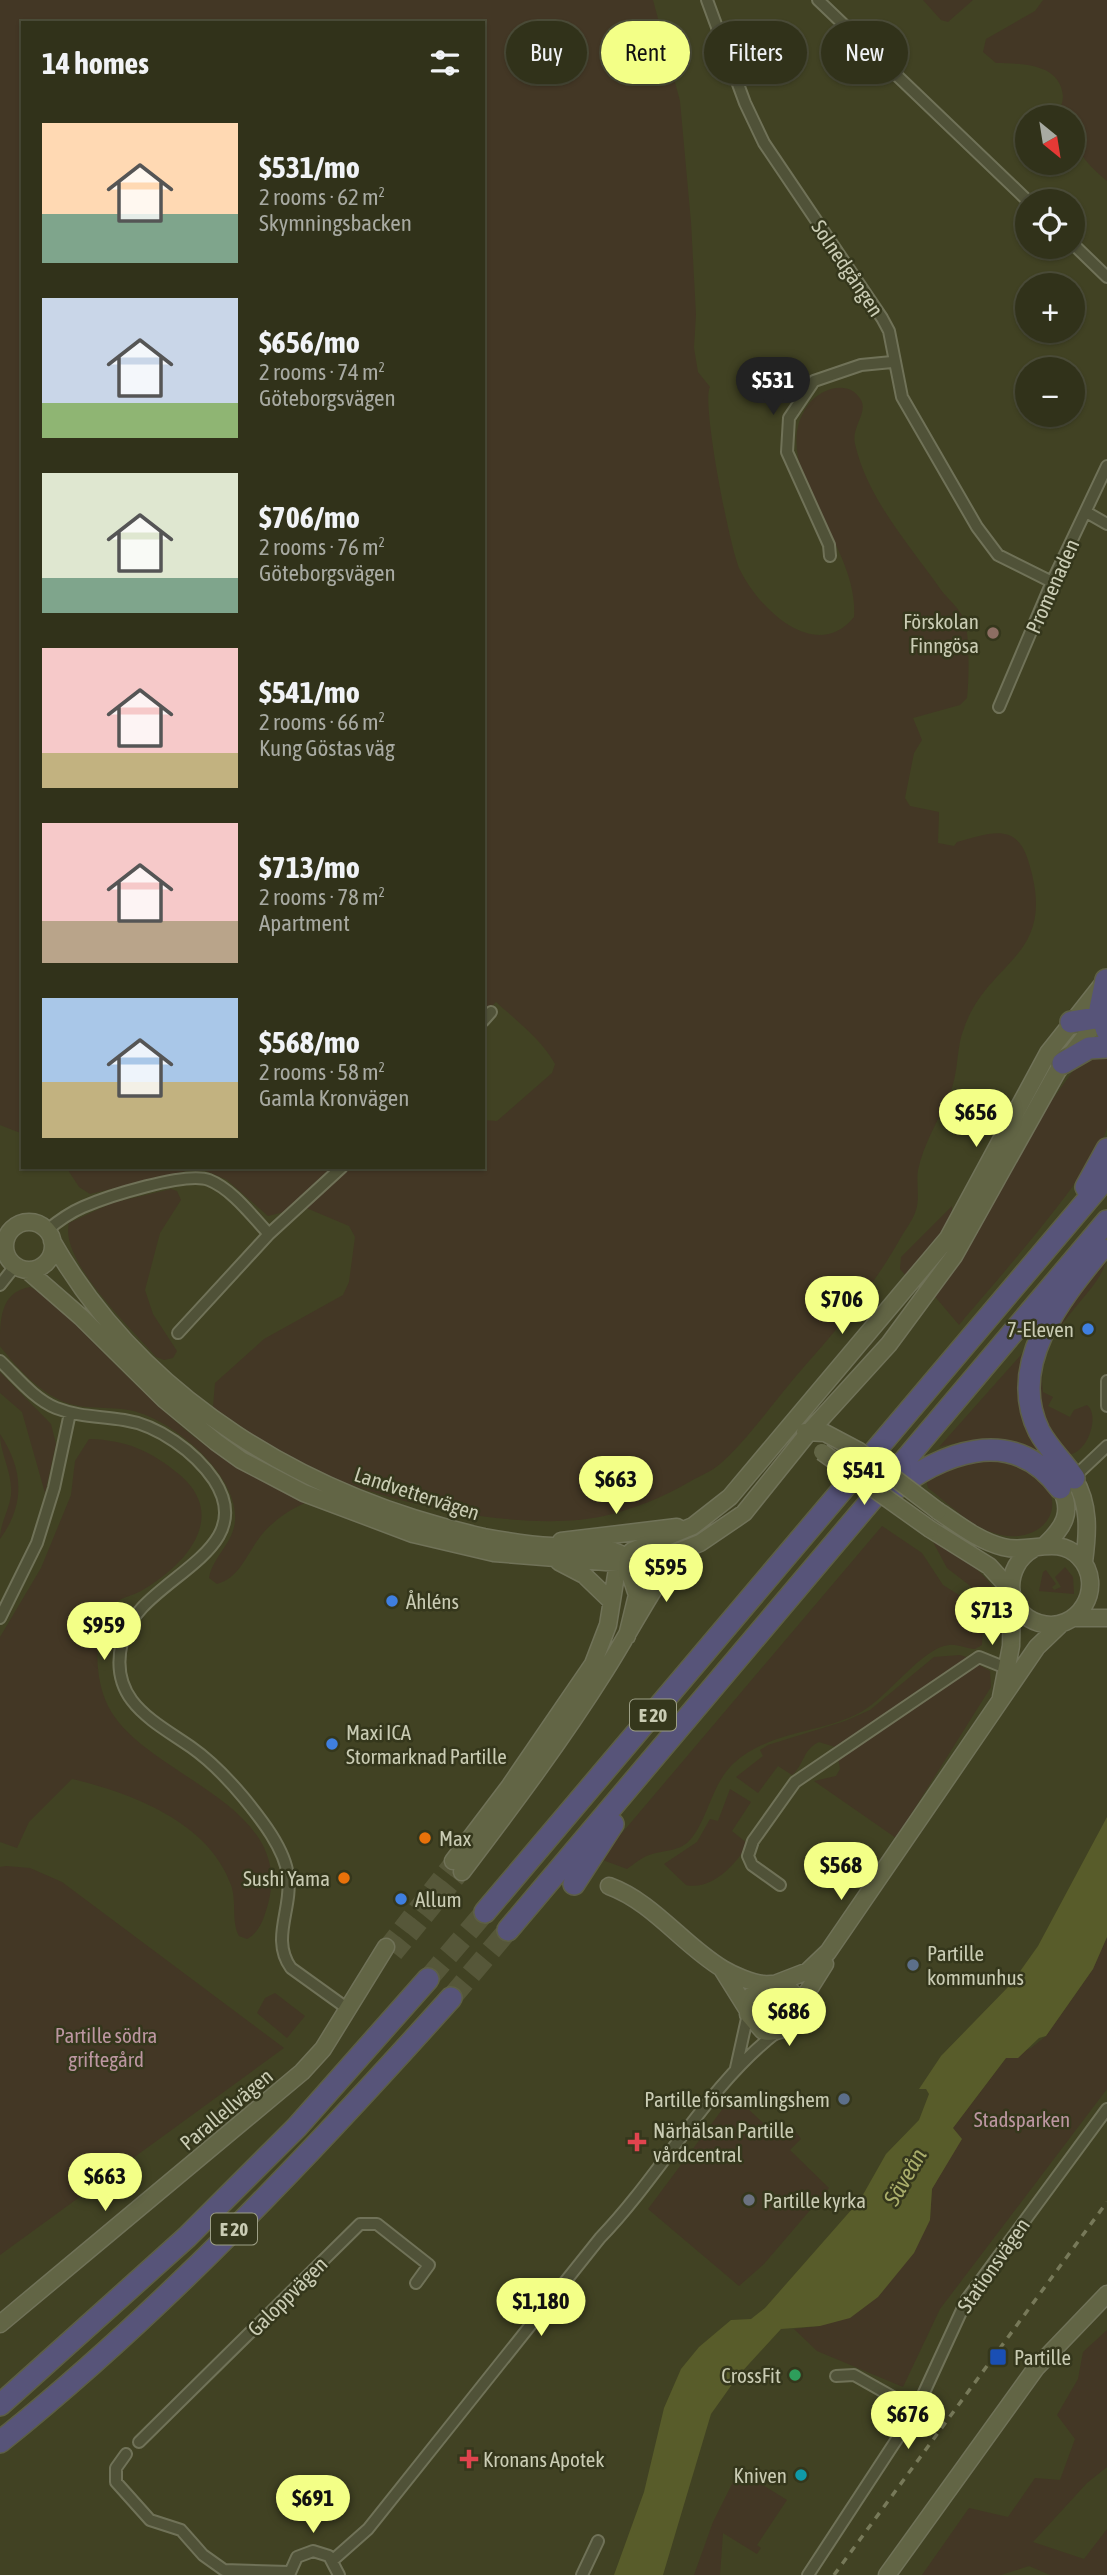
<!DOCTYPE html>
<html lang="en">
<head>
<meta charset="utf-8">
<style>
	body { margin:0; font-family:"Asap Condensed",sans-serif; background:#3d3e27; color:#f1f3f6; height:100vh; display:flex; flex-direction:column; font-size:26px; white-space:nowrap }
	* { box-sizing:border-box; margin:0 }
	p { font-size:23px; color:#a8aaa2 }
	.icon { flex:none; width:38px; height:38px; fill:none; stroke:currentColor; stroke-width:2; stroke-linecap:round; stroke-linejoin:round }
	.map { position:relative; flex:1; overflow:hidden }
	.details { position:absolute; left:21px; top:21px; width:464px; height:1148px; display:flex; flex-direction:column; background:#31321a; border-radius:0px; box-shadow:0 2px 5px #0004,0 0 0 2px #4c4d39 }
	.details>* { flex:none }
	.top-card { position:absolute; left:506px; top:21px; width:495px; height:63px; display:flex; gap:14px }
	.needle { width:46px; rotate:150deg }
	.tools { position:absolute; left:1015px; top:105px; display:grid; gap:14px }
	.tools a { display:grid; place-items:center; width:70px; height:70px; border-radius:50%; background:#31321a; box-shadow:0 2px 5px #0004,0 0 0 2px #4c4d39; font-size:35px }
	.price { position:absolute; translate:-50% -60px; padding:0 16px; border-radius:24px; background:#f3ff87; color:#111; font-size:23px; line-height:46px; filter:drop-shadow(0 2px 4px #0008) }
	.price::after { content:''; position:absolute; left:50%; top:42px; width:21px; height:16px; margin-left:-10px; background:inherit; clip-path:polygon(0 0,100% 0,50% 100%) }
	.price.active { background:#222; color:#fff }
	ul { padding:0; list-style:none }
	li { display:flex; align-items:center; gap:21px; height:175px; padding:0 21px }
	li span { display:grid; place-items:center; flex:none; width:196px; height:140px; border-radius:0px; color:#555 }
	li>.icon { margin-inline-start:auto }
	span .icon { width:84px; height:84px; fill:#fffc; stroke-width:1 }
	li b { font-size:30px }
	h2 { display:flex; justify-content:space-between; align-items:center; height:84px; padding:0 21px; font-size:30px }
	.pill { padding:0 24px; border-radius:32px; background:#31321a; box-shadow:0 2px 5px #0004,0 0 0 2px #4c4d39; font-size:24px; line-height:63px }
	.pill.active { background:#f3ff87; color:#111 }
	.map>svg:first-child { display:block }
	.green { fill:#433725 }
	.water { fill:#585c2a }
	.lines { fill:none; stroke-linecap:round; stroke-linejoin:round }
	.secondary-tunnel { stroke:#565739; stroke-width:16; stroke-dasharray:16 8; stroke-linecap:butt }
	.highway-tunnel { stroke:#565739; stroke-width:21; stroke-dasharray:21 10; stroke-linecap:butt }
	.street-casing { stroke:#707258; stroke-width:14 }
	.secondary-casing { stroke:#707258; stroke-width:19 }
	.highway-casing { stroke:#5d5f45; stroke-width:24 }
	.street { stroke:#505238; stroke-width:10 }
	.secondary { stroke:#626545; stroke-width:16 }
	.highway { stroke:#575479; stroke-width:21 }
	.rail { stroke:#777959; stroke-width:3.5; stroke-dasharray:7 7; stroke-linecap:butt }
	.secondary-bridge-casing { stroke:#707258; stroke-width:19; stroke-linecap:butt }
	.secondary-bridge { stroke:#626545; stroke-width:16 }
	.education-dot { fill:#8d6e63; stroke:#35371c; stroke-width:2.5 }
	.shop-dot { fill:#3f7fe0; stroke:#35371c; stroke-width:2.5 }
	.food-dot { fill:#e8710a; stroke:#35371c; stroke-width:2.5 }
	.service-dot { fill:#5c6f8a; stroke:#35371c; stroke-width:2.5 }
	.health-dot { fill:#e0444e; stroke:#35371c; stroke-width:2.5 }
	.worship-dot { fill:#6b7280; stroke:#35371c; stroke-width:2.5 }
	.transit-dot { fill:#1a4fb4; stroke:#35371c; stroke-width:2.5 }
	.leisure-dot { fill:#2e9e5b; stroke:#35371c; stroke-width:2.5 }
	.culture-dot { fill:#0f9aa8; stroke:#35371c; stroke-width:2.5 }
	.labels { text-anchor:middle; dominant-baseline:central; stroke-width:5; stroke-linejoin:round; paint-order:stroke }
	.shield { fill:#35371c; stroke:#9d9f86; stroke-width:2 }
	.shield-label { font-size:19px; font-weight:bold; fill:#caccb4 }
	.street-label { font-size:21px; fill:#caccb4; stroke:#35371c }
	.poi-label { font-size:21px; fill:#caccb4; stroke:#35371c; text-anchor:start }
	.park-label { font-size:21px; fill:#bc96a1; stroke:#35371c }
	.water-label { font-size:23px; font-style:italic; fill:#aaae6b; stroke:#35371c }
</style>
</head>
<body>
<div class="map">
<svg width="1107" height="2575" viewBox="0 0 1107 2575">
	<rect width="100%" height="100%" fill="#414223"/>
	<path class="green" d="M0,0H653L680,101L691,222L696,315L694,348L698,372L710,387C701,401 730,550 740,570C759,609 816,664 854,617C860,543 764,466 808,405C819,389 849,378 861,400C868,413 851,427 855,444C868,500 909,544 941,590C948,599 959,608 964,619C970,634 969,680 967,698L960,705L913,718L922,740L914,753L905,798L910,806L939,812L938,843L954,846L957,842C988,834 1016,821 1028,860C1060,960 987,957 963,1031C956,1050 959,1073 949,1096C938,1121 924,1143 918,1170C916,1183 920,1198 916,1210C913,1220 905,1230 900,1239C873,1287 839,1327 803,1368C778,1396 747,1441 720,1464C712,1471 700,1476 691,1481C664,1497 634,1509 604,1516C522,1534 377,1502 303,1465C271,1450 242,1426 213,1407L215,1383L264,1339L343,1295L349,1282L355,1237L349,1226L304,1207L268,1216L227,1180L199,1168L90,1194L79,1187L66,1167H483V1120L497,1121L552,1073L555,1064C541,1039 517,1021 496,1002L483,1015V23H23V1134L0,1125Z
		M923,0H973L948,22L941,20Z
		M1043,0H1107V181C1083,161 1073,148 1073,117H1059C1059,110 1063,103 1063,96C1060,62 1019,64 996,63L983,52L986,39L1035,11Z
		M1107,1057C1107,1080 1107,1105 1107,1127C1101,1164 988,1290 959,1325L932,1293C978,1240 1004,1178 1040,1119C1051,1100 1065,1083 1077,1065L1084,1059Z
		M171,1189L177,1191L181,1200L160,1233L145,1290L153,1314L177,1351L173,1358L164,1360L156,1357C132,1329 59,1261 69,1223L112,1203Z
		M952,1206C953,1228 921,1261 907,1277L900,1269L901,1257Z
		M1107,1253C1107,1293 1033,1325 1043,1392L1053,1397L1048,1406L1070,1417L1074,1410L1087,1405C1107,1421 1068,1494 1046,1425C1043,1414 1033,1396 1033,1384C1033,1376 1040,1366 1043,1359C1049,1344 1053,1327 1061,1313C1073,1292 1092,1272 1107,1253Z
		M30,1287L47,1296C89,1337 130,1381 174,1420C213,1455 259,1480 305,1503C289,1510 276,1519 264,1532C247,1551 242,1577 217,1584L209,1578C213,1556 233,1544 235,1521C239,1476 177,1424 137,1412C114,1405 88,1411 64,1402C38,1391 17,1368 0,1346C0,1320 0,1292 30,1287Z
		M1027,1348L1045,1458C1005,1440 983,1435 939,1447Z
		M0,1372L51,1424L56,1444L45,1493L22,1412L0,1393Z
		M0,1434C23,1469 26,1503 0,1539C0,1523 9,1511 11,1495C13,1473 0,1454 0,1434Z
		M89,1439C127,1440 151,1451 180,1475C230,1518 183,1567 141,1591C130,1597 118,1597 110,1609C92,1635 95,1679 108,1706C144,1777 296,1802 268,1904C264,1918 260,1932 247,1939L239,1936C231,1921 237,1902 231,1885C209,1822 131,1793 72,1779L29,1822L17,1848L0,1842V1637L41,1568L71,1495L75,1461Z
		M1001,1459C1010,1463 1023,1466 1031,1471C1077,1503 1041,1549 994,1533C970,1526 948,1503 928,1488L926,1479L954,1463Z
		M882,1526L922,1553L943,1585L975,1605L983,1625L982,1645L975,1649C966,1649 958,1644 949,1645C923,1647 888,1697 861,1712C820,1734 771,1730 734,1763C712,1782 707,1823 689,1841C678,1852 663,1850 649,1855C641,1858 634,1864 627,1869L600,1859Z
		M932,1540C977,1567 1005,1581 1005,1638L996,1629L991,1602L947,1568Z
		M1065,1567L1073,1577L1074,1594L1039,1591L1043,1572L1046,1570L1056,1584L1052,1587L1054,1590L1061,1587L1055,1577Z
		M960,1655L970,1658L835,1747L819,1742C802,1750 805,1764 792,1775L778,1766L758,1793L736,1777L763,1756L760,1750L768,1745L845,1721L870,1710L934,1657Z
		M977,1664L990,1671L991,1687L896,1838L814,1781L836,1776L840,1769L838,1757Z
		M730,1789L751,1802L732,1831L748,1844C736,1864 712,1891 686,1885L664,1864L697,1842L710,1819L718,1821Z
		M6,1866L30,1868L62,1882L284,2048L0,2255V1867Z
		M1107,1937V2089L940,2309L903,2387L817,2351L794,2329L820,2326L930,2220L932,2189L961,2139L953,2128L1006,2058L1031,2048L1046,2036L1093,1969Z
		M275,1993L305,2016L287,2038L257,2013L265,1998Z
		M733,2095L776,2135L784,2126L791,2125L801,2139L790,2150L829,2188L764,2264L739,2286L648,2209Z
		M1107,2330V2467L1087,2483L1033,2542L1084,2559L1107,2529V2575H1050L1029,2566L1001,2575H922L969,2508L1008,2517L1035,2478L1060,2480L1075,2439L1057,2415L1078,2379L1083,2352Z
		M739,2470L787,2500L757,2545L761,2548L757,2554L723,2533L720,2575H694L713,2522Z"/>
	<path class="water" d="M1107,1817V1937L1093,1969L1046,2036L1039,2038L1018,2058H1006L953,2128L962,2139L932,2189L930,2220L914,2253L878,2297L850,2318L820,2326L781,2329L738,2376L711,2414L663,2575H614L644,2492L664,2408L681,2369L699,2347L731,2320L751,2319L765,2308L860,2200L886,2154L919,2120L929,2094L926,2089H919L941,2056L1011,1984L1038,1946Z"/>
	<g class="lines">
		<path class="secondary-tunnel" d="M386,1947L453,1861
			M395,1954L462,1872"/>
		<path class="highway-tunnel" d="M428,1979L485,1912
			M451,1998L508,1930"/>
		<g class="street-casing">
			<path id="street" d="M707,0L745,103L764,143L882,318L889,331L902,397L977,527L998,555L1052,582
				M818,0L1028,201
				M1073,244L1107,277
				M1086,512L1107,524
				M830,556L829,545L787,452L789,418L814,381L861,365L892,362
				M999,707L1052,582L1107,466
				M483,1021L491,1012
				M46,1231C58,1221 69,1213 83,1207C106,1197 186,1171 209,1180C232,1189 252,1216 269,1234
				M0,1285L15,1266
				M178,1333L269,1234L342,1167
				M0,1361C17,1377 34,1399 56,1408C79,1417 100,1416 124,1420C158,1425 195,1452 214,1480C263,1555 137,1578 122,1642C108,1700 152,1720 191,1747C211,1761 229,1780 244,1798C261,1819 285,1849 288,1876C293,1908 270,1939 291,1968L348,2009
				M1107,1381V1406
				M1071,1480L1107,1446
				M0,1618L37,1543L54,1488L70,1413
				M780,1885L752,1865L748,1856L753,1841L795,1782L979,1657L1011,1670
				M736,2068L748,2014
				M836,2376L854,2375L916,2410
				M139,2442L360,2224H377L429,2265L416,2283
				M126,2454L116,2468V2482L150,2520L181,2530L203,2555L224,2570L289,2572
				M333,2560L368,2529L600,2238C662,2174 707,2086 777,2032
				M289,2575L297,2557L313,2551L329,2556L339,2575
				M582,2575L598,2541
				M808,2575L916,2410L967,2299L1107,2109"/>
		</g>
		<g class="secondary-casing">
			<path id="secondary" d="M5 1246a24 24 0 1 1 48 0a24 24 0 1 1-48 0Z
				M52,1241C143,1401 308,1498 484,1537C506,1541 530,1545 552,1546C576,1548 604,1543 624,1556L637,1595L627,1636
				M27,1270L81,1317L165,1400L216,1442L241,1460L304,1493L413,1534L494,1553L618,1563L660,1559L700,1543L744,1513L809,1432L889,1344L954,1256L1057,1072L1101,1016
				M805,1432L825,1433L859,1451
				M1074,1478C1090,1505 1088,1532 1084,1562
				M938,1511C959,1525 979,1541 1003,1547C1030,1554 1058,1535 1079,1557C1107,1586 1078,1635 1039,1623C1003,1612 1003,1566 1033,1549
				M930,1529L989,1566L1011,1590
				M561,1541L677,1527
				M1045,1545C1063,1528 1074,1512 1060,1488
				M559,1562L584,1575L611,1601
				M1074,1618H1107
				M1001,1697L1011,1646L1012,1599
				M453,1861L509,1787L593,1664L608,1625L618,1563L632,1551L693,1526L730,1497L948,1238L1048,1053L1105,981
				M462,1872C512,1806 561,1741 605,1671C630,1632 650,1591 678,1553
				M609,1886C653,1902 683,1945 723,1969C733,1975 752,1983 763,1984C773,1985 780,1981 789,1989C811,2008 788,2037 763,2031L748,2014L750,1997L763,1984
				M722,1969L747,2009
				M777,1983L808,1971L828,1952L1037,1647L1061,1624
				M798,2007L825,1964
				M0,2324L302,2072L323,2049L386,1947
				M887,2575L1036,2368L1107,2294"/>
		</g>
		<g class="highway-casing">
			<path id="highway" d="M1106,980L1100,1009L1107,1031
				M1071,1022L1107,1016
				M1063,1063L1089,1048L1107,1047
				M1086,1187L1107,1149
				M1074,1478C1063,1462 1048,1448 1039,1431C1006,1364 1061,1298 1101,1249
				M887,1495C939,1454 1012,1422 1060,1488
				M574,1884L613,1824
				M485,1912L1107,1177
				M508,1930L1107,1221
				M0,2405L187,2237L297,2127L428,1979
				M0,2442C163,2311 311,2154 451,1998"/>
		</g>
		<use href="#street" class="street"/>
		<use href="#secondary" class="secondary"/>
		<use href="#highway" class="highway"/>
		<path class="rail" d="M834,2575L1107,2202"/>
		<g class="secondary-bridge-casing">
			<path id="secondary-bridge" d="M859,1451L938,1511
				M822,1452L930,1529"/>
		</g>
		<use href="#secondary-bridge" class="secondary-bridge"/>
	</g>
	<circle class="education-dot" cx="993" cy="633" r="7"/>
	<g class="shop-dot">
		<circle cx="1088" cy="1329" r="7"/>
		<circle cx="392" cy="1601" r="7"/>
		<circle cx="332" cy="1744" r="7"/>
		<circle cx="401" cy="1899" r="7"/>
	</g>
	<g class="food-dot">
		<circle cx="425" cy="1838" r="7"/>
		<circle cx="344" cy="1878" r="7"/>
	</g>
	<g class="service-dot">
		<circle cx="913" cy="1965" r="7"/>
		<circle cx="844" cy="2099" r="7"/>
	</g>
	<g class="health-dot">
		<path d="M633.5 2131.5h7v7h7v7h-7v7h-7v-7h-7v-7h7z"/>
		<path d="M465.5 2448.5h7v7h7v7h-7v7h-7v-7h-7v-7h7z"/>
	</g>
	<circle class="worship-dot" cx="749" cy="2200" r="7"/>
	<rect class="transit-dot" x="989" y="2348" width="18" height="18" rx="3.5"/>
	<circle class="leisure-dot" cx="795" cy="2375" r="7"/>
	<circle class="culture-dot" cx="801" cy="2475" r="7"/>
	<g class="labels">
		<g class="shield">
			<rect x="630" y="1699.5" width="46" height="31" rx="5"/>
			<rect x="211" y="2213.5" width="46" height="31" rx="5"/>
		</g>
		<g class="shield-label">
			<text x="653" y="1715">E 20</text>
			<text x="234" y="2229">E 20</text>
		</g>
		<g class="street-label">
			<text transform="translate(848 268) rotate(56)">Solnedgången</text>
			<text transform="translate(1052 586) rotate(-66)">Promenaden</text>
			<text transform="translate(417 1493) rotate(18)">Landvettervägen</text>
			<text transform="translate(226 2109) rotate(-40)">Parallellvägen</text>
			<text transform="translate(993 2265) rotate(-55)">Stationsvägen</text>
			<text transform="translate(287 2296) rotate(-45)">Galoppvägen</text>
		</g>
		<g class="poi-label">
			<text x="979" y="621" text-anchor="end">Förskolan<tspan x="979" dy="24">Finngösa</tspan></text>
			<text x="1074" y="1329" text-anchor="end">7-Eleven</text>
			<text x="406" y="1601">Åhléns</text>
			<text x="346" y="1732">Maxi ICA<tspan x="346" dy="24">Stormarknad Partille</tspan></text>
			<text x="439" y="1838">Max</text>
			<text x="330" y="1878" text-anchor="end">Sushi Yama</text>
			<text x="415" y="1899">Allum</text>
			<text x="927" y="1953">Partille<tspan x="927" dy="24">kommunhus</tspan></text>
			<text x="830" y="2099" text-anchor="end">Partille församlingshem</text>
			<text x="653" y="2130">Närhälsan Partille<tspan x="653" dy="24">vårdcentral</tspan></text>
			<text x="763" y="2200">Partille kyrka</text>
			<text x="1014" y="2357">Partille</text>
			<text x="781" y="2375" text-anchor="end">CrossFit</text>
			<text x="483" y="2459">Kronans Apotek</text>
			<text x="787" y="2475" text-anchor="end">Kniven</text>
		</g>
		<g class="park-label">
			<text x="106" y="2035">Partille södra<tspan x="106" dy="24">griftegård</tspan></text>
			<text x="1022" y="2119">Stadsparken</text>
		</g>
		<g class="water-label">
			<text transform="translate(905 2177) rotate(-60)">Säveån</text>
		</g>
	</g>
</svg>
<div class="tools">
<a><svg class="needle" viewBox="-14 -14 28 28"><path d="M0-13l5 13h-10z" fill="#e53935"/><path d="M0 13l5-13h-10z" fill="#a8aaa2"/></svg></a>
<a><svg class="icon" aria-label="locate" viewBox="0 0 24 24"><circle cx="12" cy="12" r="6"/><path d="M12 2v4M12 18v4M2 12h4M18 12h4"/></svg></a>
<a>+</a>
<a>−</a>
</div>
<b class="price active" style="left:773px;top:417px">$531</b>
<b class="price" style="left:976px;top:1149px">$656</b>
<b class="price" style="left:842px;top:1336px">$706</b>
<b class="price" style="left:864px;top:1507px">$541</b>
<b class="price" style="left:616px;top:1516px">$663</b>
<b class="price" style="left:666px;top:1604px">$595</b>
<b class="price" style="left:992px;top:1647px">$713</b>
<b class="price" style="left:104px;top:1662px">$959</b>
<b class="price" style="left:841px;top:1902px">$568</b>
<b class="price" style="left:789px;top:2048px">$686</b>
<b class="price" style="left:105px;top:2213px">$663</b>
<b class="price" style="left:541px;top:2338px">$1,180</b>
<b class="price" style="left:908px;top:2451px">$676</b>
<b class="price" style="left:313px;top:2535px">$691</b>
<div class="top-card">
<a class="pill">Buy</a>
<a class="pill active">Rent</a>
<a class="pill">Filters</a>
<a class="pill">New</a>
</div>
<section class="details">
<h2>14 homes<svg class="icon" aria-label="filters" viewBox="0 0 24 24"><path d="M4 7h16M4 17h16"/><circle cx="9" cy="7" r="2"/><circle cx="15" cy="17" r="2"/></svg></h2>
<ul>
<li><span style="background:linear-gradient(#ffd9b3 65%,#7fa58c 0)"><svg class="icon" aria-label="home" viewBox="0 0 24 24"><path d="M3 11l9-7 9 7M6 9v11h12V9"/></svg></span><div><b>$531/mo</b><p>2 rooms · 62 m²</p><p>Skymningsbacken</p></div></li>
<li><span style="background:linear-gradient(#c9d6e8 75%,#8fb573 0)"><svg class="icon" aria-label="home" viewBox="0 0 24 24"><path d="M3 11l9-7 9 7M6 9v11h12V9"/></svg></span><div><b>$656/mo</b><p>2 rooms · 74 m²</p><p>Göteborgsvägen</p></div></li>
<li><span style="background:linear-gradient(#dfe7d0 75%,#7fa58c 0)"><svg class="icon" aria-label="home" viewBox="0 0 24 24"><path d="M3 11l9-7 9 7M6 9v11h12V9"/></svg></span><div><b>$706/mo</b><p>2 rooms · 76 m²</p><p>Göteborgsvägen</p></div></li>
<li><span style="background:linear-gradient(#f6c9c9 75%,#c2b280 0)"><svg class="icon" aria-label="home" viewBox="0 0 24 24"><path d="M3 11l9-7 9 7M6 9v11h12V9"/></svg></span><div><b>$541/mo</b><p>2 rooms · 66 m²</p><p>Kung Göstas väg</p></div></li>
<li><span style="background:linear-gradient(#f6c9c9 70%,#b9a48a 0)"><svg class="icon" aria-label="home" viewBox="0 0 24 24"><path d="M3 11l9-7 9 7M6 9v11h12V9"/></svg></span><div><b>$713/mo</b><p>2 rooms · 78 m²</p><p>Apartment</p></div></li>
<li><span style="background:linear-gradient(#a9c7e8 60%,#c2b280 0)"><svg class="icon" aria-label="home" viewBox="0 0 24 24"><path d="M3 11l9-7 9 7M6 9v11h12V9"/></svg></span><div><b>$568/mo</b><p>2 rooms · 58 m²</p><p>Gamla Kronvägen</p></div></li>
</ul>
</section>
</div>
</body>
</html>
